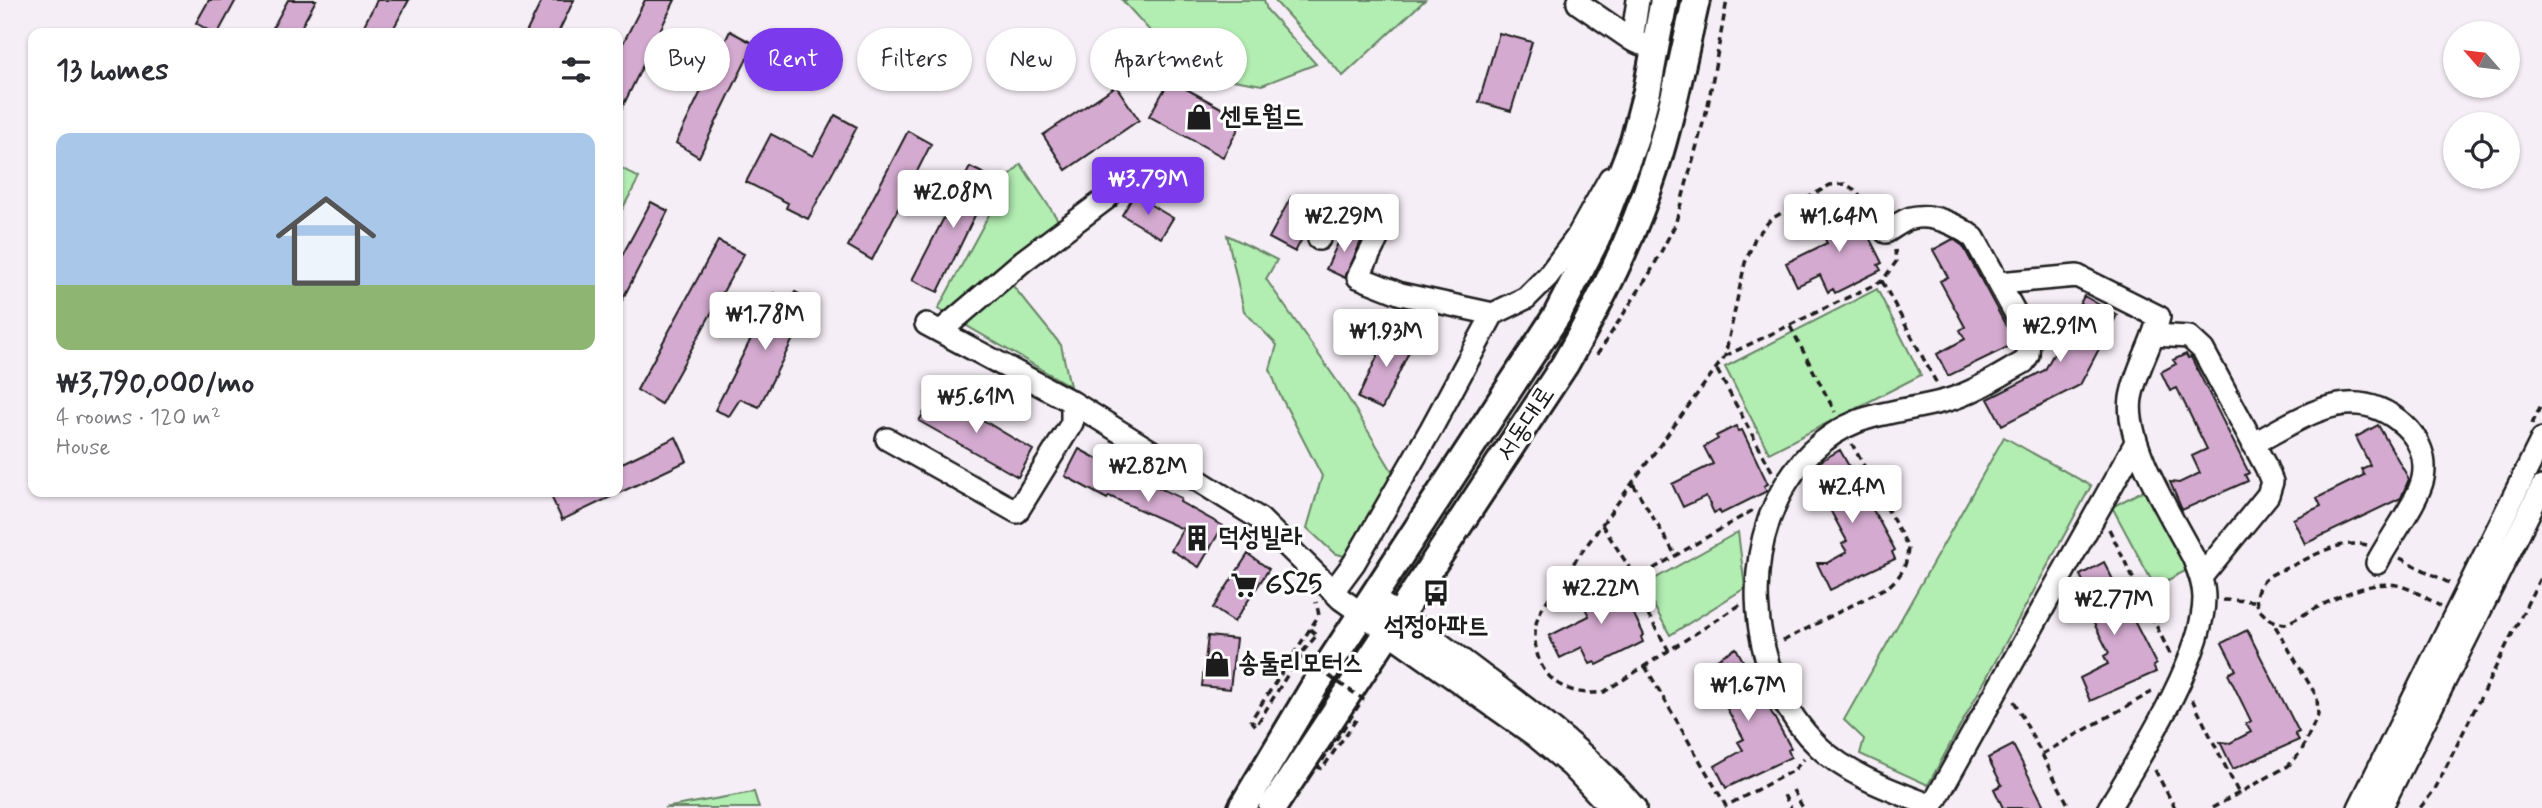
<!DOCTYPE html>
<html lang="en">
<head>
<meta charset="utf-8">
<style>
	body { margin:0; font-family:Mynerve,"Poor Story",sans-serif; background:#f2f2f3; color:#2b2b33; height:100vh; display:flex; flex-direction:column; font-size:26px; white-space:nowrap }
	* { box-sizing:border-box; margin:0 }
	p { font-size:23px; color:#7c7c81 }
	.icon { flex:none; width:38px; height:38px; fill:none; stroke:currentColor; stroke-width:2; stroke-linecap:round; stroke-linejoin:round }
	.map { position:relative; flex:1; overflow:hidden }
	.side { position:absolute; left:28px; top:28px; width:595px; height:469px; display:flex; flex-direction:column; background:#fff; border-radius:14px; box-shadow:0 2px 5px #0004 }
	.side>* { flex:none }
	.hud { position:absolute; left:644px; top:28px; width:665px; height:63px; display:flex; gap:14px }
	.needle { width:46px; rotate:298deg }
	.controls { position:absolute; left:2443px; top:21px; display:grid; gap:14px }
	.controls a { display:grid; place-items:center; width:77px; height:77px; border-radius:50%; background:#fff; box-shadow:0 2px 5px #0004; font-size:35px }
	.price { position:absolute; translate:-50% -60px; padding:0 16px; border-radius:7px; background:#fff; color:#222; font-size:23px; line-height:46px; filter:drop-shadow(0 2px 4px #0008) }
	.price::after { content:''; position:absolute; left:50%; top:42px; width:21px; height:16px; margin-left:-10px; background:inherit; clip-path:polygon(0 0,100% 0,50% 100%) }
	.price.current { background:#7c3aed; color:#fff }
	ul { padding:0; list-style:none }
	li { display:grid; align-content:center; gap:14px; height:371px; padding:0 28px }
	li+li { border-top:2px solid #e1e1e2 }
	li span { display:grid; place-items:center; height:217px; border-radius:14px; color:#555 }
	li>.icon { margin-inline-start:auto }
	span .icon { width:126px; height:126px; fill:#fffc; stroke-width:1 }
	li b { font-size:30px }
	h2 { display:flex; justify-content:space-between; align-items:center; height:84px; padding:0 28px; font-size:30px }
	.pill { padding:0 24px; border-radius:32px; background:#fff; box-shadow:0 2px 5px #0004; font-size:24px; line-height:63px }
	.pill.current { background:#7c3aed; color:#fff }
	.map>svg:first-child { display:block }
	.green { fill:#b2edb2; stroke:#678467; stroke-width:2 }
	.building { fill:#d4aad0; stroke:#1c1c1c; stroke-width:2 }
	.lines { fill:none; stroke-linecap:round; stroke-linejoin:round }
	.minor-casing { stroke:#1c1c1c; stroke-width:26 }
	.major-casing { stroke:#1c1c1c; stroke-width:32 }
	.path { stroke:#1c1c1c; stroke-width:3.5; stroke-dasharray:7 5; stroke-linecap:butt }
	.minor { stroke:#fff; stroke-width:21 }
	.major { stroke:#fff; stroke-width:26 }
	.path-bridge { stroke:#1c1c1c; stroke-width:3.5; stroke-dasharray:7 5; stroke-linecap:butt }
	.labels { text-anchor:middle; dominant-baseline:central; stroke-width:6; stroke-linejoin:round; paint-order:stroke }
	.poi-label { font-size:26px; font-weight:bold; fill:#1c1c1c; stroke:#fff; text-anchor:start }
	.street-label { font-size:26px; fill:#1c1c1c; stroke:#fff }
</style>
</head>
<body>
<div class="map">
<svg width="2542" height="808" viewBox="0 0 2542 808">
	<rect width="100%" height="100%" fill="#f6eef6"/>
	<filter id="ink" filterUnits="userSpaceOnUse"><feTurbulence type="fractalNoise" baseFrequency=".0143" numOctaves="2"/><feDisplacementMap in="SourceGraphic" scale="14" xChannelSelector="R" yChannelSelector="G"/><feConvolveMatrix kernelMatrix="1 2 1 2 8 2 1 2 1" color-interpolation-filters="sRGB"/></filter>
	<g filter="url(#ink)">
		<path class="green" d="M1122,0H1264L1267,10L1316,64L1262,85L1222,78L1160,42Z
			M1274,0H1425L1343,76Z
			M1021,164L1060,223L1000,270L1061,345L1070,386L938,309L1011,174Z
			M618,166L639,178L618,217Z
			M1227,235L1277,260L1266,279L1344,391L1395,476L1351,558L1334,553L1307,528L1322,476L1279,393L1270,369L1277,345L1244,311Z
			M1877,289L1921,375L1769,453L1725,367Z
			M2004,437L2091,486L1928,785L1860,754L1864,739L1844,720Z
			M2144,490L2187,570L2155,587L2112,507Z
			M1738,532L1745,588L1670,635L1648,595L1651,581Z
			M754,792L759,808H664Z"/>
		<path class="building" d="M209,0H236L218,33H213L196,23Z
			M288,0H316L298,33H270Z
			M377,0H409L391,33H360Z
			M542,0H574L558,33H526Z
			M645,0H675L618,116V53Z
			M730,31L754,44L699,157L676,143Z
			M1499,33L1532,42L1511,111L1479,102Z
			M1170,80L1243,120L1223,157L1149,116Z
			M1116,86L1139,120L1066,170L1043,135Z
			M835,115L857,127L808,219L786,208L788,203L746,182L771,134L813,156Z
			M908,131L931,144L872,260L848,246Z
			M970,167L993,178L938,292L912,280Z
			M1134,195L1173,218L1161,238L1122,215Z
			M1291,197L1317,211L1295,252L1269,238Z
			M651,202L668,211L618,308V263Z
			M1850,205L1852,210L1855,209L1882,263L1878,265L1881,270L1835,293L1833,289L1828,292L1820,275L1797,286L1786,263L1827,243L1818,226L1832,218L1830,215Z
			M1344,230L1362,239L1345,278L1326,269Z
			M1953,239L1963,246L2012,337L2009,339L2012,345L1948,376L1937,354L1965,339L1960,330L1965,327L1940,281L1948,277L1933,250Z
			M718,241L744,254L661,404L637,390Z
			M795,292L812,301L759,407L740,399L729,416L715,410L774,293L789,302Z
			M2084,296L2117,315L2080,385L2002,425L1988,399L2045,370Z
			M1390,329L1414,341L1382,409L1358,398Z
			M2186,354L2188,358L2191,357L2249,473L2245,475L2248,481L2182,510L2170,482L2179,483L2200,473L2192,456L2207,449L2177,388L2170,391L2161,372L2176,364L2173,360Z
			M936,392L1033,450L1018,477L919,421Z
			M2378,425L2409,479L2401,498L2305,544L2293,519L2321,506L2317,498L2364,475L2361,469L2370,465L2356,437Z
			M1736,426L1738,431L1742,430L1768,484L1764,486L1767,491L1721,514L1719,510L1714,513L1706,496L1683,507L1672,484L1713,464L1704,447L1718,439L1716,436Z
			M676,437L687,461L562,520L551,496L560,492H618V465Z
			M1079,449L1127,475L1128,473L1181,498L1180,502L1223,526L1199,567L1171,550L1183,529L1109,496L1107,499L1065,476Z
			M1840,450L1895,550L1892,552L1895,559L1830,590L1817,563H1827L1847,552L1842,544L1847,541L1822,495L1830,491L1817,466L1821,461Z
			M1248,554L1269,569L1234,622L1213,608Z
			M2104,562L2156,664L2153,666L2156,672L2090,701L2080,678L2108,664L2104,656L2109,653L2085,606L2093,602L2080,575Z
			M1612,577L1615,583L1618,582L1644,635L1641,637L1643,642L1597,665L1595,662L1590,664L1582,647L1560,658L1549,636L1589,616L1580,598L1595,591L1593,587Z
			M2247,630L2299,732L2295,734L2299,740L2233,769L2220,742L2230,743L2251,732L2246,724L2251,721L2228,674L2236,670L2222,643Z
			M1208,636L1236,639L1230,689L1202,686Z
			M1736,648L1791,748L1788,750L1791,757L1726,788L1715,766L1743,750L1738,742L1744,739L1718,693L1726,689L1712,662Z
			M2013,745L2045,808H2003L1994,789L2002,785L1988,758Z"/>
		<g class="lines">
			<g class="minor-casing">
				<path id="minor" d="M1579,0L1578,3L1632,40
					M1638,0L1632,40L1641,44
					M1886,232C1893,228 1903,220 1911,218C1933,213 1958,225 1974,238L2029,338L2028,355L2024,362C1999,376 1975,392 1948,400C1895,415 1855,409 1811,452C1734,528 1742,675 1819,747C1849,776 1894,791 1932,806
					M1319,239L1333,210L1380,233L1358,277L1401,294L1493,314
					M1999,283L2077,276L2159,317C2152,345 2136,369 2131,398C2124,443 2172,517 2193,557C2198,570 2204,583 2204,598C2204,656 2139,758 2109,808
					M926,324L1072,402L1260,519L1341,599L1534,735L1571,766L1611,808
					M941,331L1023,261L1107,198
					M2154,335L2189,337L2203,350L2266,467L2272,482L2268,495L2201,577
					M887,439L1017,512L1072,423V402
					M2253,444C2302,418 2353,379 2404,425C2419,439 2427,458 2423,478C2419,500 2388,541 2377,563
					M1334,590L1354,563L1431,429L1493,314L1526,298L1548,276L1577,237L1610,178
					M1372,598C1412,622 1449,650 1486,678C1537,716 1595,759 1635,808
					M1931,808L2135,444
					M2359,808L2542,439
					M2381,808L2542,487"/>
			</g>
			<g class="major-casing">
				<path id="major" d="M1242,808L1314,687L1557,315L1596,239L1634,141L1647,91L1664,0
					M1272,808L1565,364C1600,302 1632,239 1654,171C1672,115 1683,57 1696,0"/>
			</g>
			<path class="path" d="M1882,281L1937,384
				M1790,326L1835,412
				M1597,355L1650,273L1675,225L1708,105L1727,0
				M1725,356L1882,281L1896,262L1895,250
				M1717,370L1773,473
				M2532,424L2542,403
				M1633,484L1676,556
				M1602,525L1640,584
				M2109,529L2170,654
				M2367,545C2340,540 2319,553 2296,564C2288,568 2278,571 2271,575C2244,593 2257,620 2285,624C2317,609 2366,576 2401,586C2414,590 2428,599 2440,606
				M2400,558L2449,583
				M2223,600L2256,601
				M1740,605L1604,692C1559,699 1529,669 1536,624C1538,612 1548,600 1554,590L1725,356L1745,263L1755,238L1771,219L1830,185L1845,184L1855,190L1875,216
				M1310,629L1317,635L1299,656L1256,726L1251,720L1319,615L1316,602
				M1783,641L1889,586C1903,574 1907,565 1908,547L1852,444
				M1669,651L1639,599L1640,584L1646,573L1753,510
				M1645,666L1726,806L1794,770L1804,759
				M2192,699L2239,794
				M2014,701L2070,808
				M2042,754L2152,692
				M2155,770L2175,808
				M1793,790L1803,808
				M1784,795L1791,808
				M2212,808L2288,766L2301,752L2318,715L2317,697L2274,624
				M2420,808L2435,789L2542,574"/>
			<use href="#minor" class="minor"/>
			<use href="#major" class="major"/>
			<path class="path-bridge" d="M1299,656L1363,699L1318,767L1322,769L1358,717"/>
		</g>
	</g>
	<defs>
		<g id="shop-bare" transform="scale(2.1)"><path d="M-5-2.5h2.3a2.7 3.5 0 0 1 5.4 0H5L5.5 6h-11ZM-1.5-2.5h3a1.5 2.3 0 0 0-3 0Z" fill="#1c1c1c" stroke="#fff" stroke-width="2.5" paint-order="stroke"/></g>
		<g id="building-bare" transform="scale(2.1)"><path d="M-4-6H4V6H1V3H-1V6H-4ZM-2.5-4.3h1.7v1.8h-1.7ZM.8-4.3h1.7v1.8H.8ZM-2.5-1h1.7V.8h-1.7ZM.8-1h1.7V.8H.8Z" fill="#1c1c1c" stroke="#fff" stroke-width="2.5" paint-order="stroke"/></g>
		<g id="supermarket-bare" transform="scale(2.1)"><path d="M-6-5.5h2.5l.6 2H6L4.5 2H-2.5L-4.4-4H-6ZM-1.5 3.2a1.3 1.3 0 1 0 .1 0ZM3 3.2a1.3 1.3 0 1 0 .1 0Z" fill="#1c1c1c" stroke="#fff" stroke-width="2.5" paint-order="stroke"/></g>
		<g id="bus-bare" transform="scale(2.1)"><path d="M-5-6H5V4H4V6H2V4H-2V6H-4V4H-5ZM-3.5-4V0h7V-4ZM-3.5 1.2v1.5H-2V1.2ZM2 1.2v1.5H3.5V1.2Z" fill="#1c1c1c" stroke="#fff" stroke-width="2.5" paint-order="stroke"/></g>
	</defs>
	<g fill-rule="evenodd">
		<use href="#shop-bare" x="1199" y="117"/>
		<use href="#building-bare" x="1197" y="538"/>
		<use href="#supermarket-bare" x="1244" y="585"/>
		<use href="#bus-bare" x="1436" y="593"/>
		<use href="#shop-bare" x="1217" y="664"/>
	</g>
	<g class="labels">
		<g class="poi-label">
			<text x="1220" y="117">센토월드</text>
			<text x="1218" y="538">덕성빌라</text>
			<text x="1265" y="585">GS25</text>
			<text x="1436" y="627" text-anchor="middle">석정아파트</text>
			<text x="1238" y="664">송둘리모터스</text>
		</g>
		<g class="street-label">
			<text transform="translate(1526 424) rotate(-57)">서동대로</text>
		</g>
	</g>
</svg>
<div class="controls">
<a><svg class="needle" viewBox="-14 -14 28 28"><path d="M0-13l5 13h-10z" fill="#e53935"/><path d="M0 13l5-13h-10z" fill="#7c7c81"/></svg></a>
<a><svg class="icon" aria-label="locate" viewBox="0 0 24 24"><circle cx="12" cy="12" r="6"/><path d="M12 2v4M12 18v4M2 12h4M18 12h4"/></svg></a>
</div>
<b class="price current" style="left:1148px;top:217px">₩3.79M</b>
<b class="price" style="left:953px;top:230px">₩2.08M</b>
<b class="price" style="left:1344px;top:254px">₩2.29M</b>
<b class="price" style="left:1839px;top:254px">₩1.64M</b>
<b class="price" style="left:765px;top:352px">₩1.78M</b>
<b class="price" style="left:2060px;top:364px">₩2.91M</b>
<b class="price" style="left:1386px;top:369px">₩1.93M</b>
<b class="price" style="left:976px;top:435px">₩5.61M</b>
<b class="price" style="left:1148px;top:504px">₩2.82M</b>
<b class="price" style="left:1852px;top:525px">₩2.4M</b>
<b class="price" style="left:1601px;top:626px">₩2.22M</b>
<b class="price" style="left:2114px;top:637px">₩2.77M</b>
<b class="price" style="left:1748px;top:723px">₩1.67M</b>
<div class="hud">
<a class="pill">Buy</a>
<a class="pill current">Rent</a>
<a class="pill">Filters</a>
<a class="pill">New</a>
<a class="pill">Apartment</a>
</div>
<section class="side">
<h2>13 homes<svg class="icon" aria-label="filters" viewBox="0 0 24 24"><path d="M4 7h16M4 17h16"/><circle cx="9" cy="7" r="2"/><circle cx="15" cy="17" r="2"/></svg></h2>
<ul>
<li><span style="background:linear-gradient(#a9c7e8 70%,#8fb573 0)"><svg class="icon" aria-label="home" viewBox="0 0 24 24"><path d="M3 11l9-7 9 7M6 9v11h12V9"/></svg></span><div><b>₩3,790,000/mo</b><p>4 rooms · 120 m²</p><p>House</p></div></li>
</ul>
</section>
</div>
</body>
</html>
